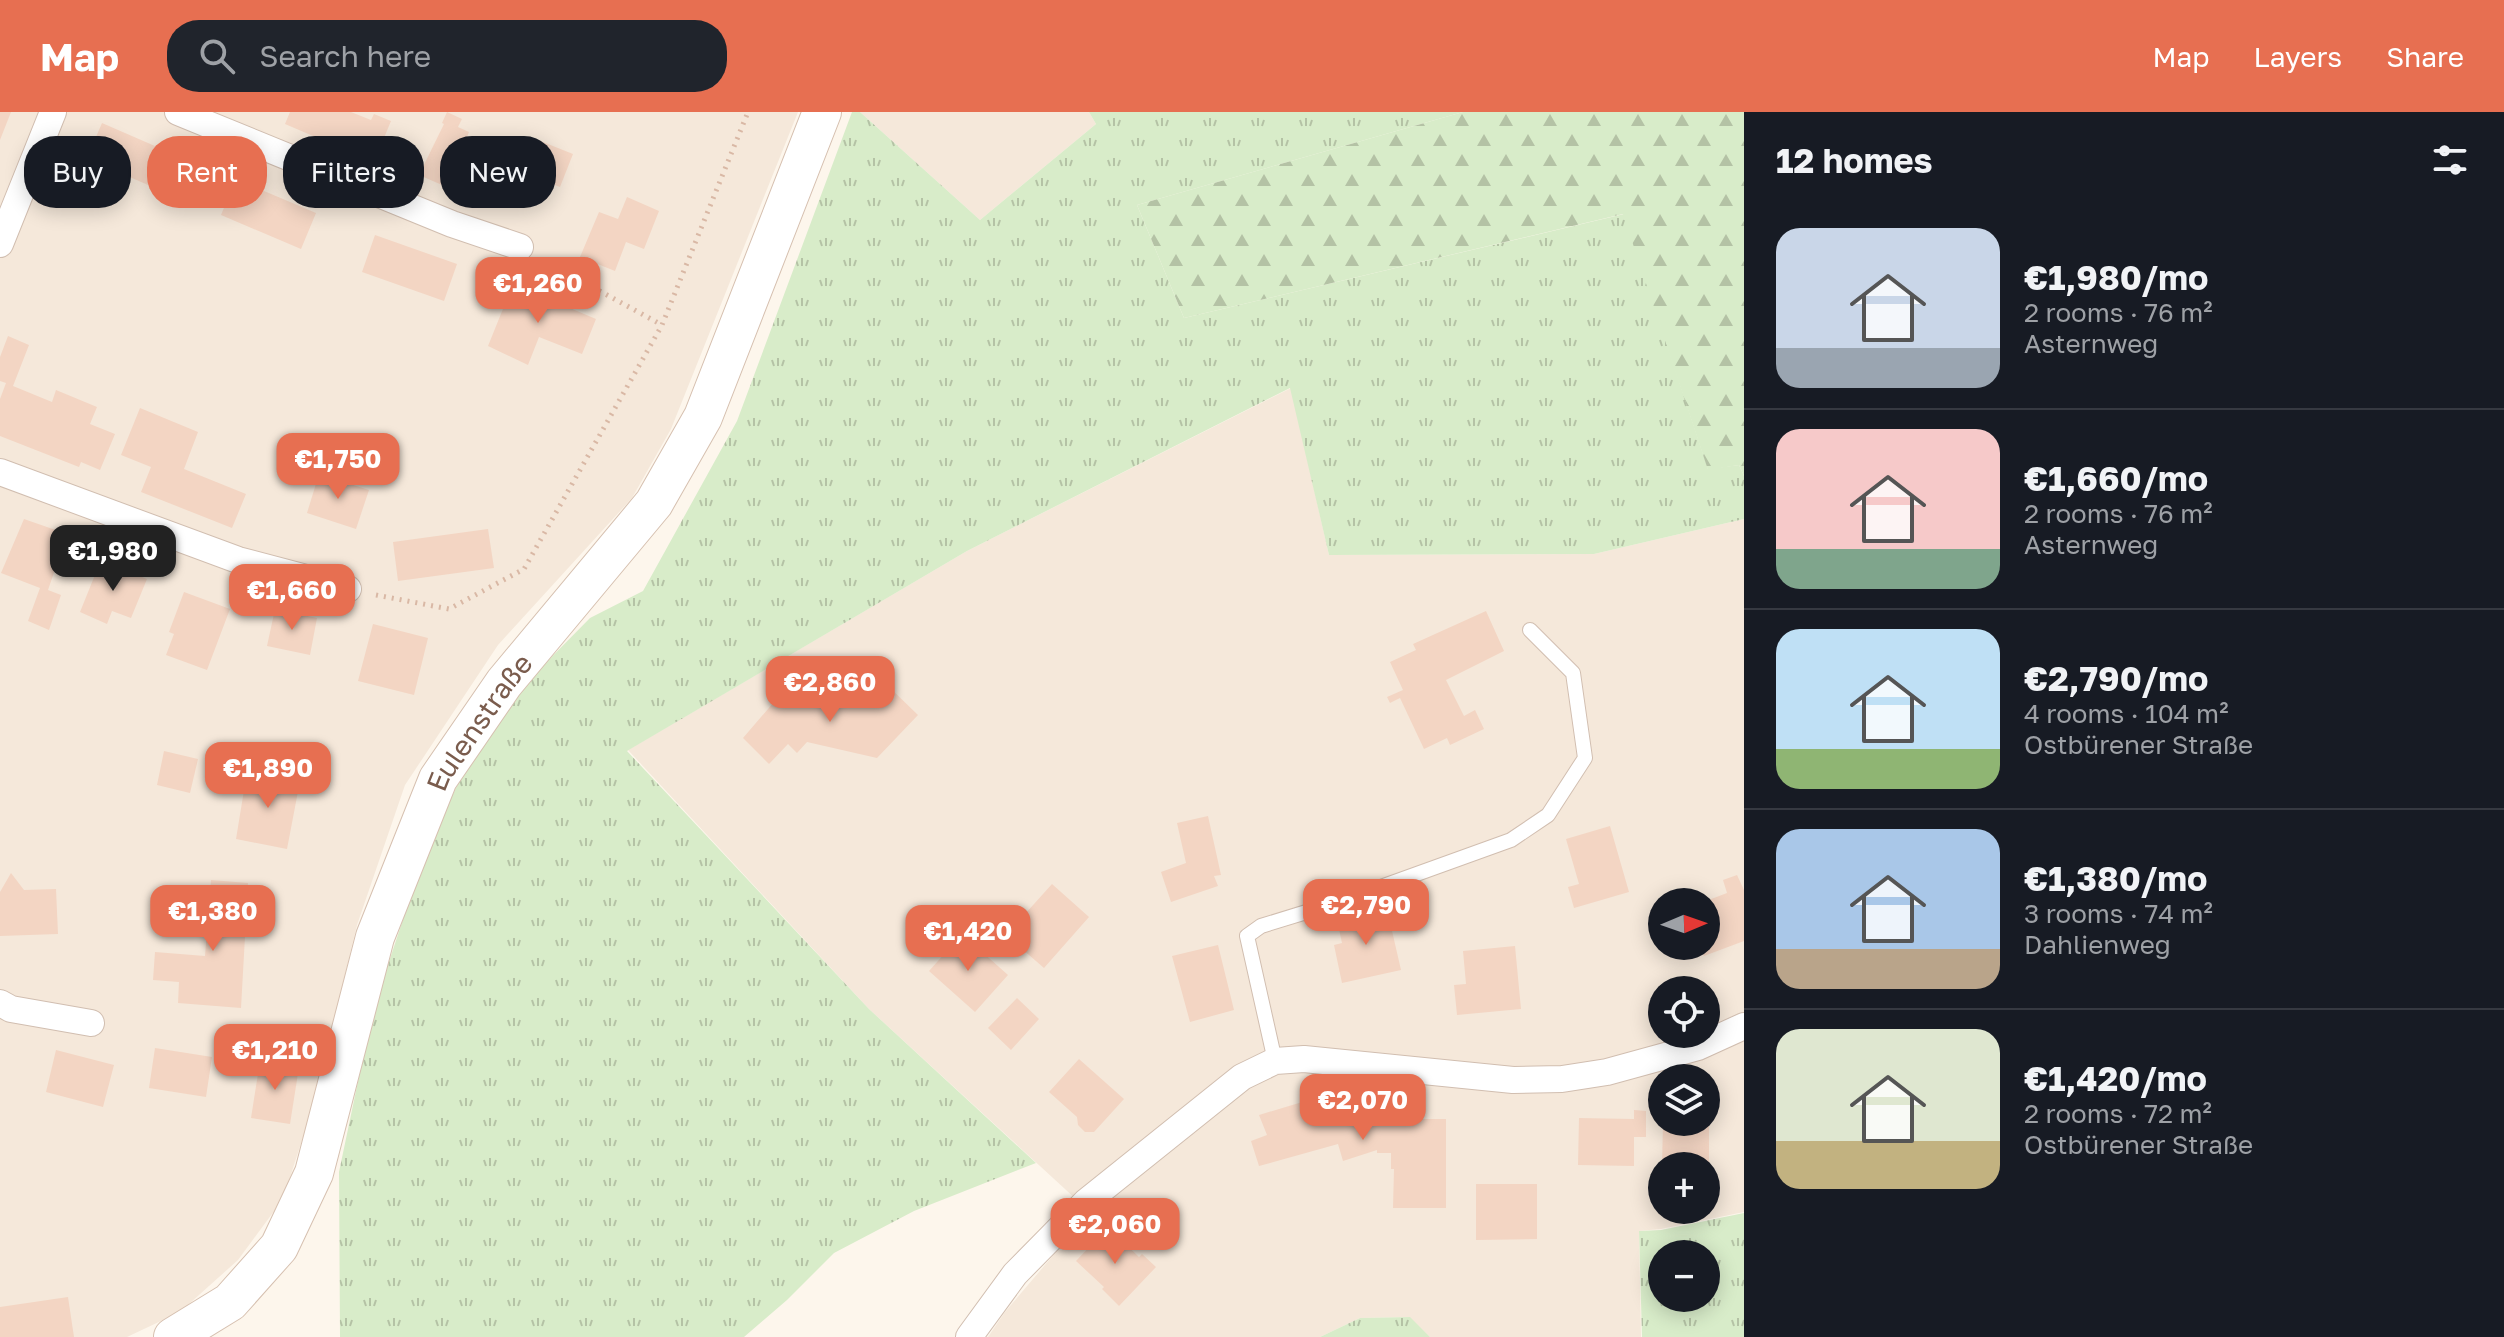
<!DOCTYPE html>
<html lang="en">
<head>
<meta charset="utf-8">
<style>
	body { margin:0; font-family:"Golos Text",sans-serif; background:#20242c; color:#f1f3f6; height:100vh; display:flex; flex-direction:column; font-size:30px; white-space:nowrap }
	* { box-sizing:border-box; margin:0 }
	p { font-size:26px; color:#9ea1a6 }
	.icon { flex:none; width:44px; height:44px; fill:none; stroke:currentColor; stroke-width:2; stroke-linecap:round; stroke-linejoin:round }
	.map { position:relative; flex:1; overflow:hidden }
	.drawer { display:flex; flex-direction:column; background:#171b24; width:760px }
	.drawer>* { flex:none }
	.hud { position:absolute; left:24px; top:24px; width:760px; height:72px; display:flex; gap:16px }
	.needle { width:52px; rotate:88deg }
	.fabs { position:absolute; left:1648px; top:776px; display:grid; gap:16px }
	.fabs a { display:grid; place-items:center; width:72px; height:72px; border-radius:50%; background:#171b24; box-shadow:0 4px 20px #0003; font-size:40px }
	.price { position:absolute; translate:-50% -68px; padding:0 18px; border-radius:16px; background:#e76f51; color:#fff; font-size:26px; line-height:52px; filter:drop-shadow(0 2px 4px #0008) }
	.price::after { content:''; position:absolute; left:50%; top:48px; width:24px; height:18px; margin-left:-12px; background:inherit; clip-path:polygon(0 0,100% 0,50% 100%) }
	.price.selected { background:#222; color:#fff }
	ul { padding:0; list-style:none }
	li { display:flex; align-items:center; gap:24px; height:200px; padding:0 32px }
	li+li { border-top:2px solid #363941 }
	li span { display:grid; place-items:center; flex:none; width:224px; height:160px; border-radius:24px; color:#555 }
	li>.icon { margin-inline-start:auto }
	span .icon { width:96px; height:96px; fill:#fffc; stroke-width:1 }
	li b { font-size:34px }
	h2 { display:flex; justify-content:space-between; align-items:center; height:96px; padding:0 32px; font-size:34px }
	.tag { padding:0 28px; border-radius:32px; background:#171b24; box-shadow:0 4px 20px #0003; font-size:28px; line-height:72px }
	.tag.selected { background:#e76f51; color:#fff }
	header { display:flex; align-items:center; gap:48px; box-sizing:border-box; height:112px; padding:0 40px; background:#e76f51; color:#fff }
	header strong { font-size:38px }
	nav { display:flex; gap:44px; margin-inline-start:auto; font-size:28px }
	.search { width:560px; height:72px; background:#20242c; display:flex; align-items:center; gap:20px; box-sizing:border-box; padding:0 28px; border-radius:32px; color:#9ea1a6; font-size:30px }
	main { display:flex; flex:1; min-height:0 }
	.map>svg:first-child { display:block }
	.residential { fill:#f5e8da; fill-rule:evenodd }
	.grass { fill:url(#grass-tufts); fill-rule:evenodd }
	.forest { fill:url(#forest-firs) }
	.building { fill:#f3d5c3 }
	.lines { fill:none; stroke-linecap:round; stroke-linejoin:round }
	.service-casing { stroke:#d1beb0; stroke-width:16 }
	.minor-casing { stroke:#d1beb0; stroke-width:28 }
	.secondary-casing { stroke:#d6c0b0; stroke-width:40 }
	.path { stroke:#d9b8a5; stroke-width:5; stroke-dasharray:2 6; stroke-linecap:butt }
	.service { stroke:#fff; stroke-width:14 }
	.minor { stroke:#fff; stroke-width:26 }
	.secondary { stroke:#fff; stroke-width:38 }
	.labels { text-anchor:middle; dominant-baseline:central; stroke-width:6; stroke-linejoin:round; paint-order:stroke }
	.street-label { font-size:28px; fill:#7a5c4d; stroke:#fffaf3 }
</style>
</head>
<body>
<header>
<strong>Map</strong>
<div class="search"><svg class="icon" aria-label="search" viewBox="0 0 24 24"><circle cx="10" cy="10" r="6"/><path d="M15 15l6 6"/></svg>Search here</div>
<nav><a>Map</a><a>Layers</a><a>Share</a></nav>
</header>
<main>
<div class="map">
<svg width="1744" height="1225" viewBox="0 0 1744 1225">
	<defs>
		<pattern id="grass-tufts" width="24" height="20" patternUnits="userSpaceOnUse" patternTransform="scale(2)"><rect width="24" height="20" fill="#d8ecc9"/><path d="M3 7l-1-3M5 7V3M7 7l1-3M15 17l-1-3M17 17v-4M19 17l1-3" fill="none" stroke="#b4c2a5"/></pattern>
		<pattern id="forest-firs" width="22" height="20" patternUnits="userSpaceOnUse" patternTransform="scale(2)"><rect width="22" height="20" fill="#d8ecc9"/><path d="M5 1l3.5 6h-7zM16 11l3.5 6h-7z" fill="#b4c2a5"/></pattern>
	</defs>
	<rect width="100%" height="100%" fill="#fdf6ec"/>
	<path class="residential" d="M0,0H798L671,317L632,386L498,533L405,673L357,813L314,991L283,1087L238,1148L180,1200L127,1225H0Z
		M860,0H1089L1096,12L980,108Z
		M1291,276L1329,443L1594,442L1744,407V1100L1661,1117L1639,1119L1641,1225H1430L1409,1205L1360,1206L1320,1225H988L1005,1200L1090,1100L869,897L628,638L967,439ZM1662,790H1706V834H1662ZM1662,878H1706V922H1662ZM1662,966H1706V1010H1662ZM1662,1054H1706V1098H1662Z"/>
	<path class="grass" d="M852,0H860L980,108L1096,12L1089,0H1463L1137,93L1184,206L1624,102L1708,357L1739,353L1744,364V407L1594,442L1329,443L1290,276L967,439L627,639L869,897L1036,1051L914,1099L834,1141L787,1188L744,1225H340L339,1060L373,898L426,738L471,645L522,575L590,506L643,479L737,309Z
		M1744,1101V1225H1642L1639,1119L1661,1118ZM1706,1142V1186H1662V1142Z
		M1410,1205L1430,1225H1320L1360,1206Z"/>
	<path class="forest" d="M1463,0H1744V364L1739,353L1708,358L1623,102L1184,206L1137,93Z"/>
	<path class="building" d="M0,0H11L0,28Z
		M290,0H351L371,8L374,2L391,9L374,50L285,12Z
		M447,0L462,7L458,15L469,20L467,25L486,33L465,83L419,63L444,12L442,11Z
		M102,11L194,51L178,86L125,63L113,93L74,76Z
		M528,24L573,42L560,75L514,57Z
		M236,67L316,101L301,137L221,103Z
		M627,85L659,99L644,137L626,130L615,159L580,145L599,100L618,107Z
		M375,123L457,152L444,189L362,160Z
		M513,172L596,207L582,242L539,225L528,253L488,234Z
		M8,224L29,233L13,274L52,290L56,278L97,295L90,312L115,322L100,358L81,350L79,355L0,324V287L6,271L0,269V245Z
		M140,296L198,320L184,357L246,382L232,416L141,380L151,355L121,343Z
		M319,362L369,378L356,417L307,401Z
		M24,407L67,422L48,478L61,483L49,518L28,509L40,476L1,461Z
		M488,417L494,456L398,469L393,430Z
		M101,448L147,467L131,506L112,499L107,512L80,500Z
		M184,480L230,497L207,558L166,543L174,522L169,520Z
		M275,497L317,506L310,543L267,534Z
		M1486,499L1504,539L1446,568L1464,604L1475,598L1484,617L1450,633L1447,626L1424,637L1400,586L1390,591L1387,585L1403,578L1390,550L1416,538L1413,532Z
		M373,512L428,526L414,583L358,569Z
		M886,572L918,603L877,646L807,630L797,641L788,632L769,652L743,626L774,590L776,591L791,576L862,596Z
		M164,639L198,647L190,681L157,673Z
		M247,660L300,669L287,737L236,727Z
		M1208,704L1221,763L1214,764L1218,774L1171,790L1161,760L1186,751L1177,711Z
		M1610,714L1629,780L1574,796L1568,775L1579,772L1566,727Z
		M11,761L24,778L56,777L58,822L0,824V780Z
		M1737,763L1744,778V829L1704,844L1700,834H1706V789L1727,781L1723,768Z
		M211,768L248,771L241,896L178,891L179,870L153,868L155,840L205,844Z
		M1052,772L1089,805L1044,856L1006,823Z
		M1387,797L1401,858L1342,871L1334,833L1342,831L1337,808Z
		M962,822L1008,863L975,900L929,859Z
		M1218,833L1234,898L1190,910L1172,844Z
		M1515,834L1521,897L1457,903L1454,873L1466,872L1463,839Z
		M1017,886L1039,907L1011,938L988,916Z
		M155,936L212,945L206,985L149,976Z
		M56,938L114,953L103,995L46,980Z
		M1079,947L1124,987L1094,1020H1085L1078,1013L1077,1005L1049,980Z
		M260,949L299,955L290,1012L251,1006Z
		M1342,978L1384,982L1380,1007H1446V1096H1393L1394,1057H1391V1041H1377V1038L1343,1049L1338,1032L1259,1054L1251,1029L1267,1023L1259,1003Z
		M1634,998L1646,999V1025H1634V1054L1578,1053L1579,1006L1634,1007Z
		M1706,1008H1709V1055L1662,1054L1663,1010H1706Z
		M1476,1072H1537V1127L1476,1128Z
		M1108,1115L1139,1145L1142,1142L1156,1155L1119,1194L1102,1177L1104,1175L1076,1149Z
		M68,1185L74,1225H0V1195Z"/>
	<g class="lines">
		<g class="service-casing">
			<path id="service" d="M1275,949L1247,824L1261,814L1339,790L1511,728L1548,703L1585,646L1573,561L1530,518"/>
		</g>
		<g class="minor-casing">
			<path id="minor" d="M178,0L452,112L520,135
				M0,132L53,0
				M0,360L238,448L348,477
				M0,891L11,897L91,911
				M969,1225L1015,1162L1086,1090L1242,965L1275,949L1304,947L1513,968L1562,967L1607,960L1698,935L1744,914"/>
		</g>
		<g class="secondary-casing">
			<g id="secondary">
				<path id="s1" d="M173,1225L230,1190L279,1135L314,1061L375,825L438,667L504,571L654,391L703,305L822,0"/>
			</g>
		</g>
		<path class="path" d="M543,148L662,213
			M376,483L449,497L524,457L662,213L748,0"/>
		<use href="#service" class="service"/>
		<use href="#minor" class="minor"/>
		<use href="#secondary" class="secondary"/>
	</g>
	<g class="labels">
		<g class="street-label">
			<text stroke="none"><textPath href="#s1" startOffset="706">Eulenstraße</textPath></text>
		</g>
	</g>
</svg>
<div class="fabs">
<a><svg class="needle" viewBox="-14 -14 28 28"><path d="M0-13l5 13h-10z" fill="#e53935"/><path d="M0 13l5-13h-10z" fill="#9ea1a6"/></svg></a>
<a><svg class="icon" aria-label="locate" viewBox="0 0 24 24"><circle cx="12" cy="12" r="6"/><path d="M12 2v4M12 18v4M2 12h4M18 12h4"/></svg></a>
<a><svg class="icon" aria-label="layers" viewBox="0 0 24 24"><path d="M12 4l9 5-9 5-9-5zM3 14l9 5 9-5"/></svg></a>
<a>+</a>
<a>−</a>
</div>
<b class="price" style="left:538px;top:213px">€1,260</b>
<b class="price" style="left:338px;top:389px">€1,750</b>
<b class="price selected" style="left:113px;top:481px">€1,980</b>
<b class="price" style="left:292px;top:520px">€1,660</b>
<b class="price" style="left:830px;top:612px">€2,860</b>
<b class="price" style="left:268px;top:698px">€1,890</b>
<b class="price" style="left:1366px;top:835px">€2,790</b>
<b class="price" style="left:213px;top:841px">€1,380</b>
<b class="price" style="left:968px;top:861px">€1,420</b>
<b class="price" style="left:275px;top:980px">€1,210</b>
<b class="price" style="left:1363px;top:1030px">€2,070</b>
<b class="price" style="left:1115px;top:1154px">€2,060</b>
<div class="hud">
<a class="tag">Buy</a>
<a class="tag selected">Rent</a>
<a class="tag">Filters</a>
<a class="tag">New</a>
</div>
</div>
<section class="drawer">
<h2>12 homes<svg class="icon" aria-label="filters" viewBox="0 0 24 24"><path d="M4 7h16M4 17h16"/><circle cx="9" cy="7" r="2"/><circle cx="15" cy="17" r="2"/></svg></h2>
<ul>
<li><span style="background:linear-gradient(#c9d6e8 75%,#9aa5b1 0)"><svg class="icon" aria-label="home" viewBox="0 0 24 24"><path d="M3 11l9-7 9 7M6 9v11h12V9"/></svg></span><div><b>€1,980/mo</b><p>2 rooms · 76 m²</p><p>Asternweg</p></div></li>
<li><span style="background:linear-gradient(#f6c9c9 75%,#7fa58c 0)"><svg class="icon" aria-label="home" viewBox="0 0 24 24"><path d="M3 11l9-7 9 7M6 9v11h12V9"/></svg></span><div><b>€1,660/mo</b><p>2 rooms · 76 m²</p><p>Asternweg</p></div></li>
<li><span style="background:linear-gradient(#bfe0f5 75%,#8fb573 0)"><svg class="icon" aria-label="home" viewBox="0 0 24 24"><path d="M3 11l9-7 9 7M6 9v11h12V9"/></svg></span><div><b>€2,790/mo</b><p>4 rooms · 104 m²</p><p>Ostbürener Straße</p></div></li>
<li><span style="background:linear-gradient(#a9c7e8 75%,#b9a48a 0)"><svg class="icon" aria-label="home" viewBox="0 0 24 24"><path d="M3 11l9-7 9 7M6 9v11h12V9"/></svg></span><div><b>€1,380/mo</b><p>3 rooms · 74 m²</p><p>Dahlienweg</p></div></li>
<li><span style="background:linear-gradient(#dfe7d0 70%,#c2b280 0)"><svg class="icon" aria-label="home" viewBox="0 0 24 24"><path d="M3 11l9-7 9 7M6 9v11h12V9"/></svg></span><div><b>€1,420/mo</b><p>2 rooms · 72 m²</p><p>Ostbürener Straße</p></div></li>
</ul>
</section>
</main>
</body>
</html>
